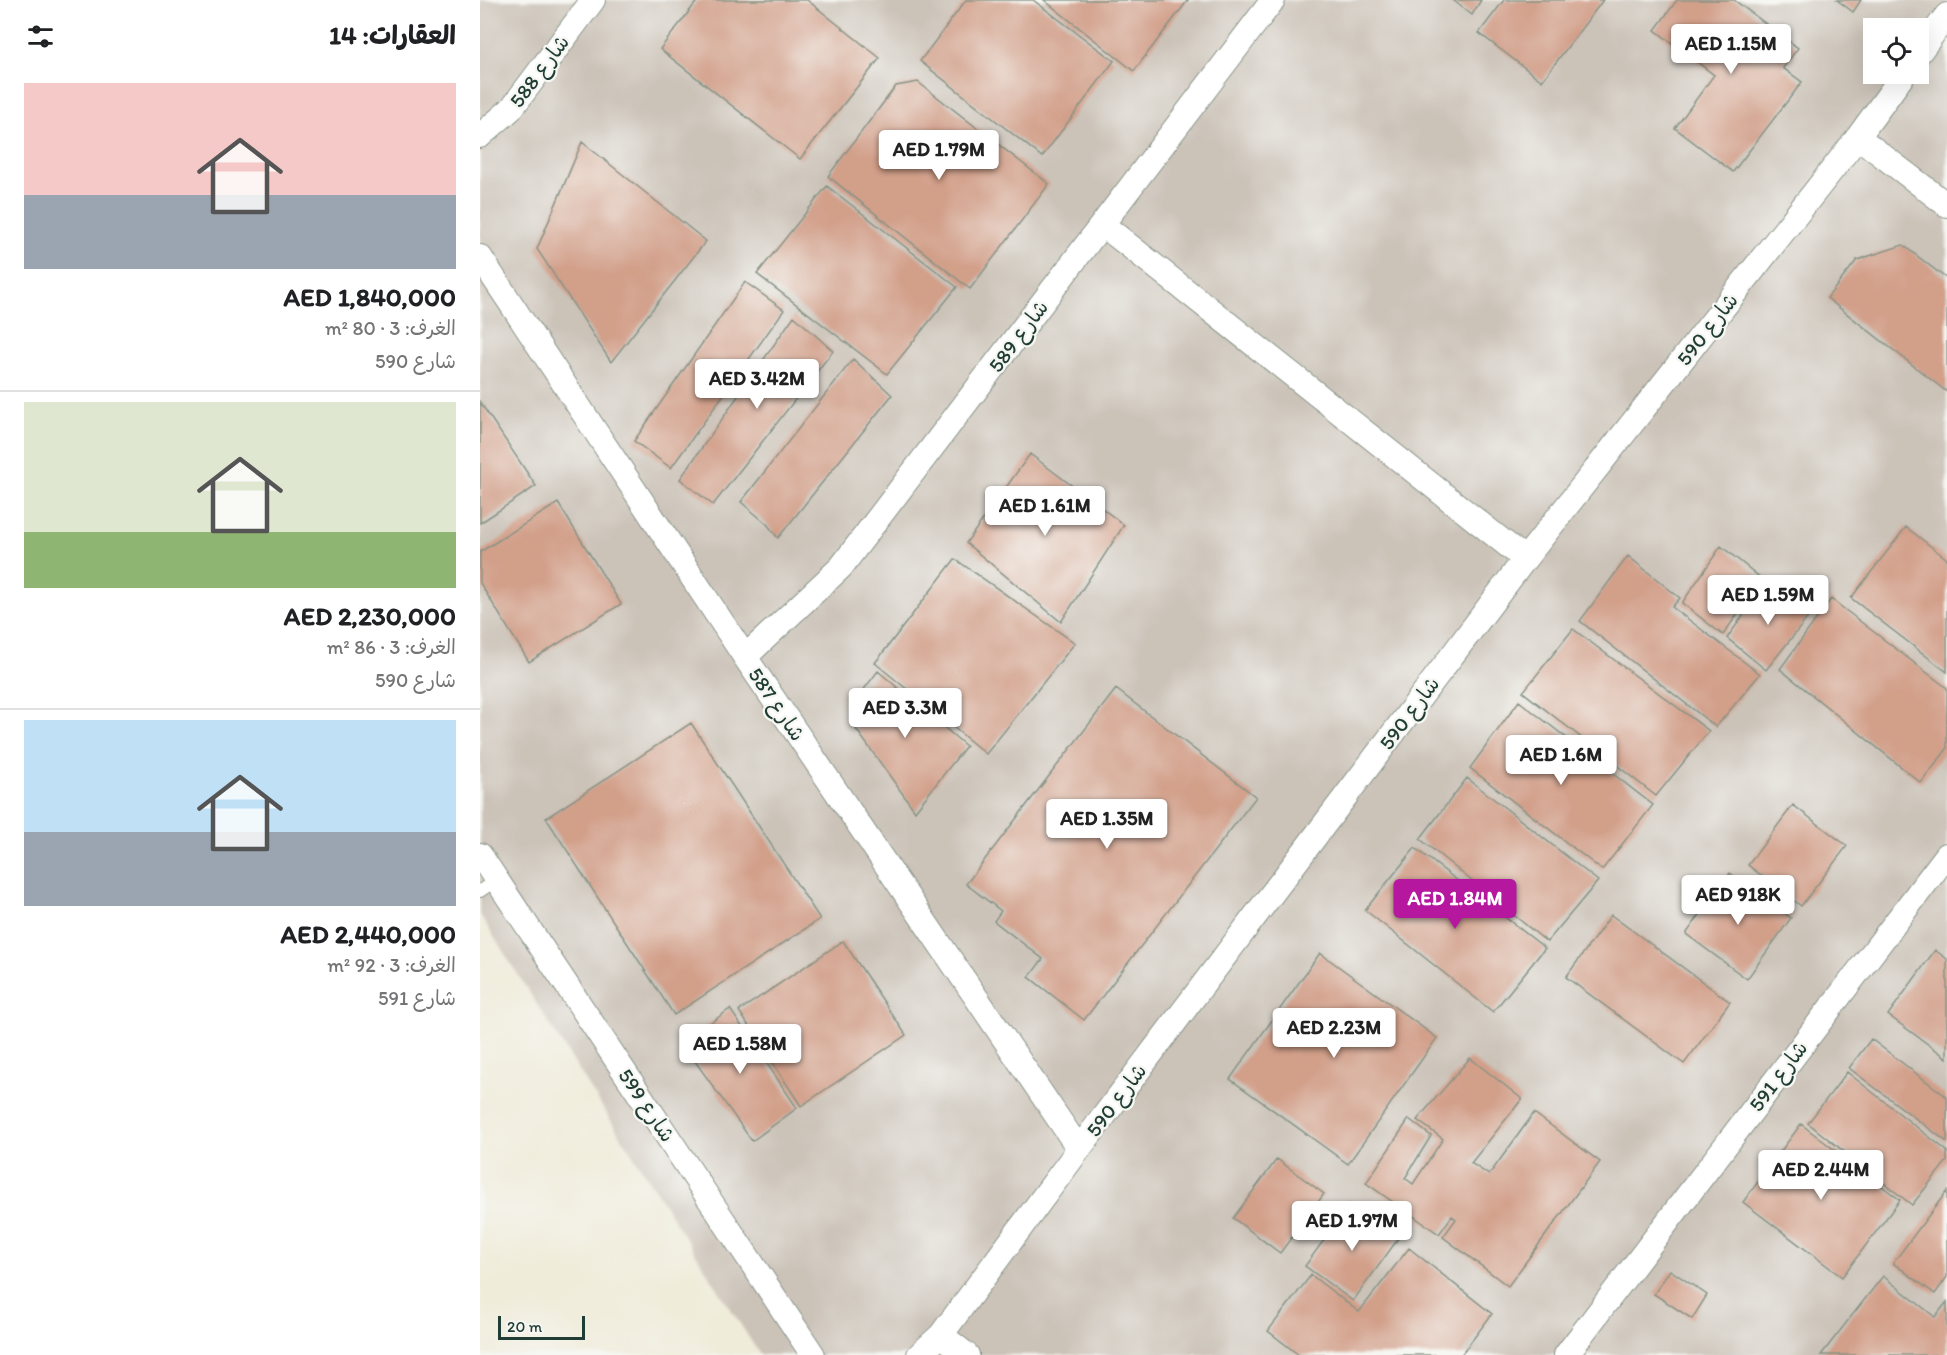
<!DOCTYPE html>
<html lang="ar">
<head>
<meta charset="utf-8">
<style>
	body { margin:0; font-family:Itim,"Playpen Sans Arabic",sans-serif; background:#f2f2f2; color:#202124; direction:rtl; height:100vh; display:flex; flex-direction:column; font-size:22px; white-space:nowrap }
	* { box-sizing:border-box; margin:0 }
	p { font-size:20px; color:#757577 }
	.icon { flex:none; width:33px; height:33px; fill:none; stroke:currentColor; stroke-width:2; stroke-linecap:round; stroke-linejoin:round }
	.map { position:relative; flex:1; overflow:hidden; direction:ltr }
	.panel { display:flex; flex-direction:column; background:#fff; width:480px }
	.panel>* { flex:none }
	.buttons { position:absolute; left:1383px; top:18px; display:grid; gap:12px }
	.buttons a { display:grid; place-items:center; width:66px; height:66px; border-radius:0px; background:#fff; box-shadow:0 6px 24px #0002; font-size:30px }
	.scale { position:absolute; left:18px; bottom:15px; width:87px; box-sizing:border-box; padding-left:6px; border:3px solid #1f3d34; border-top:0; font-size:16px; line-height:21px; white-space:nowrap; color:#1f3d34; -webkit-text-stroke:4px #f6f6f2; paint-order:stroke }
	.price { position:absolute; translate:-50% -51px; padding:0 14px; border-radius:6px; background:#fff; color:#222; font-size:20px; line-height:39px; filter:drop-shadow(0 2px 3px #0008) }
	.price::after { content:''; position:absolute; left:50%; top:36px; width:18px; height:14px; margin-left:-9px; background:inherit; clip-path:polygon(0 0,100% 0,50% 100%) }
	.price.on { background:#b5179e; color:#fff }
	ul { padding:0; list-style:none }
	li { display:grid; align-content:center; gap:12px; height:318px; padding:0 24px }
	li+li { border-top:2px solid #e0e0e0 }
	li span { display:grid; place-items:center; height:186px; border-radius:0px; color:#555 }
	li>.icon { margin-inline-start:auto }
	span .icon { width:108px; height:108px; fill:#fffc; stroke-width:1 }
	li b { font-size:26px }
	h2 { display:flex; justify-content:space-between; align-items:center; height:72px; padding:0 24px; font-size:26px }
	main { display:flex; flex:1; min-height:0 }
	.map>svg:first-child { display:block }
	.industrial { fill:#cbc2b8; fill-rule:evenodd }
	.building { fill:#d29f89 }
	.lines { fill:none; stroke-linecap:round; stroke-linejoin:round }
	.service-casing { stroke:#889487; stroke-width:14 }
	.minor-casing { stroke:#889487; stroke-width:26 }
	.service { stroke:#fff; stroke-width:12 }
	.minor { stroke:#fff; stroke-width:24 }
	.labels { text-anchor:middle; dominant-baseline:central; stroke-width:4.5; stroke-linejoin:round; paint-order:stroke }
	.street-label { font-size:21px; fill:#1f3d34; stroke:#f6f6f2 }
</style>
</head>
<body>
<main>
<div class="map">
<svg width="1467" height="1355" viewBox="0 0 1467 1355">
	<rect width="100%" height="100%" fill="#f6f6f2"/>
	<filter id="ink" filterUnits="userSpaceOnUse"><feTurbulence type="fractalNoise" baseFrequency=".0167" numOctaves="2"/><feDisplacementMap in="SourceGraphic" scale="12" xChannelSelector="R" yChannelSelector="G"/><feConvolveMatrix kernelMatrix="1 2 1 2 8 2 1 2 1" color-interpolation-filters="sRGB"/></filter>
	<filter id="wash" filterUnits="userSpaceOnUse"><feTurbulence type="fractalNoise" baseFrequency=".008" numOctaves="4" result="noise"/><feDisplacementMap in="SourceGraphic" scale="24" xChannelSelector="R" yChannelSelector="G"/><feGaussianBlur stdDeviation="1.35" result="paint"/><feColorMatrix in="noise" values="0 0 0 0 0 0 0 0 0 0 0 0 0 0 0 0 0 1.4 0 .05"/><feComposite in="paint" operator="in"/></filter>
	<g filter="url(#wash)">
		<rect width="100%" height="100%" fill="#f0ecda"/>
		<path class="industrial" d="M0,0H1467V1355H280L0,915ZM1394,28H1438V74H1394Z"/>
		<g id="blocks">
			<path class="building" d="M218,0H327L400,58L320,159L180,49Z
				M486,0H553L634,61L562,157L440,61Z
				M564,0H708L654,71Z
				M973,0H1001L992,15Z
				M1024,0H1123L1062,81L999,33Z
				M1197,0H1254L1318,48L1303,68L1322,82L1253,172L1195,128L1234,75L1175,30Z
				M1357,0H1381L1373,12Z
				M438,82L569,184L490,289L348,176L416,86Z
				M102,142L226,241L131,362L57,249Z
				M347,186L477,287L407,374L277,274Z
				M1423,245L1467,279V392L1347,298L1377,260Z
				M265,282L304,310L191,468L154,441Z
				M314,316L353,351L233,505L200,479Z
				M373,359L412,395L298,538L287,524L261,502Z
				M0,402L56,486L0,523Z
				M550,454L644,525L581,622L486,543Z
				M78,503L141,604L49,662L0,583V552Z
				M1426,527L1467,559V672L1371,598Z
				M1241,546L1282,579L1243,635L1202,603Z
				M1148,556L1200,598L1192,607L1280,674L1236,727L1100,621Z
				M475,559L595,643L506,754L395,663Z
				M1287,582L1330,615L1286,670L1247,638Z
				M1351,599L1467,688V749L1441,783L1300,669Z
				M1093,629L1229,731L1176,796L1043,692Z
				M398,671L486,746L435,811L376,729L378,697Z
				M636,689L776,797L604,1020L549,977L563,959L514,921L521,911L486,884Z
				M1039,701L1173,805L1122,870L990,768Z
				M211,723L340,919L194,1015L66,818Z
				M987,778L1118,881L1067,942L940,839Z
				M1313,805L1367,846L1321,906L1268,865Z
				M935,848L1065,948L1013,1012L885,910Z
				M1250,873L1311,918L1267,979L1206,934Z
				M1131,915L1250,1002L1204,1064L1086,977Z
				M363,941L426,1035L321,1106L259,1011Z
				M1455,950L1467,959V1058L1408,1015Z
				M840,953L957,1038L868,1164L750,1079Z
				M250,1009L317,1108L272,1141L202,1043Z
				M1391,1039L1467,1097V1142L1369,1068Z
				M990,1058L1042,1099L991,1163L1009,1175L1054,1113L1120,1162L1028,1286L963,1237L976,1219L972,1216L959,1234L886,1183L929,1119L951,1136L925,1178L933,1184L963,1139L937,1120Z
				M1367,1072L1467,1151V1161L1432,1205L1328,1123Z
				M1321,1124L1420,1200L1362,1277L1263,1202Z
				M797,1159L844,1194L800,1253L753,1218Z
				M1467,1191V1277L1455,1294L1413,1263Z
				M870,1204L918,1239L873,1301L825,1266Z
				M929,1248L1012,1314L981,1355H819L788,1331L831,1275L879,1312Z
				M1190,1270L1227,1295L1212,1319L1174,1294Z
				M1403,1276L1455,1317L1467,1302V1355H1341Z"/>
		</g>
	</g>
	<g filter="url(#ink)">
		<use href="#blocks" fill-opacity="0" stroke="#889487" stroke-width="1.5"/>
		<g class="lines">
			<g class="service-casing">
				<path id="service" d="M0,891L16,880"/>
			</g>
			<g class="minor-casing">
				<path id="minor" d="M1438,54L1467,15
					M0,136L31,109L113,0
					M1378,137L1467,205
					M623,225L1045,559
					M0,257L265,657L599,1149
					M265,657L361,567L793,0
					M0,855L333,1355
					M461,1335L487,1355
					M439,1355L461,1335L599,1149L1045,559L1378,137L1424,74
					M1086,1355L1467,855"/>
			</g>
			<use href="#service" class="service"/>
			<use href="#minor" class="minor"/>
		</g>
	</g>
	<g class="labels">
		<g class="street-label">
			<text transform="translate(59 71) rotate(-53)">شارع 588</text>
			<text transform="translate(1227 329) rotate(-52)">شارع 590</text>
			<text transform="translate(538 336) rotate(-53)">شارع 589</text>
			<text transform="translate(297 704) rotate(56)">شارع 587</text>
			<text transform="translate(929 713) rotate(-53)">شارع 590</text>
			<text transform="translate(1298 1076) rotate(-53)">شارع 591</text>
			<text transform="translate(636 1100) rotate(-53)">شارع 590</text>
			<text transform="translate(167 1105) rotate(56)">شارع 599</text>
		</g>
	</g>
</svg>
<div class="buttons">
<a><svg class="icon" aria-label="locate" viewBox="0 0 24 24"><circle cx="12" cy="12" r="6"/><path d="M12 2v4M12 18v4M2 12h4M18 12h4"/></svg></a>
</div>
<div class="scale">20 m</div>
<b class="price" style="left:1251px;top:75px">AED 1.15M</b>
<b class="price" style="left:459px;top:181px">AED 1.79M</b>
<b class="price" style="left:277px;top:410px">AED 3.42M</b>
<b class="price" style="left:565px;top:537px">AED 1.61M</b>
<b class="price" style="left:1288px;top:626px">AED 1.59M</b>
<b class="price" style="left:425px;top:739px">AED 3.3M</b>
<b class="price" style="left:1081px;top:786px">AED 1.6M</b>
<b class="price" style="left:627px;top:850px">AED 1.35M</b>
<b class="price" style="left:1258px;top:926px">AED 918K</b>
<b class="price on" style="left:975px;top:930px">AED 1.84M</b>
<b class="price" style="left:854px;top:1059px">AED 2.23M</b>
<b class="price" style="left:260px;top:1075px">AED 1.58M</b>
<b class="price" style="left:1341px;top:1201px">AED 2.44M</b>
<b class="price" style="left:872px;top:1252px">AED 1.97M</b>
</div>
<section class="panel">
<h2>العقارات: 14<svg class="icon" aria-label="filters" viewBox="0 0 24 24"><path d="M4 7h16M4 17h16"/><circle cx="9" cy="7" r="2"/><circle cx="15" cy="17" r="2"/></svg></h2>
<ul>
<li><span style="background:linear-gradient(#f6c9c9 60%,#9aa5b1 0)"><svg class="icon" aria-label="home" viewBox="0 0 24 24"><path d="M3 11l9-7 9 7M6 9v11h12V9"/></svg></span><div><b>AED 1,840,000</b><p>الغرف: 3 · 80 m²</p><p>شارع 590</p></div></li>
<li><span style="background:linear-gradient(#dfe7d0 70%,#8fb573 0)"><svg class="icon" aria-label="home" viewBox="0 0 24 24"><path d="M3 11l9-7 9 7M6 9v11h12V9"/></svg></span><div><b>AED 2,230,000</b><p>الغرف: 3 · 86 m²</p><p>شارع 590</p></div></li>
<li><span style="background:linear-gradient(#bfe0f5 60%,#9aa5b1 0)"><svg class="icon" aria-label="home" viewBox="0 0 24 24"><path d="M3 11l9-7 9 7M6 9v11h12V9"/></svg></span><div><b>AED 2,440,000</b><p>الغرف: 3 · 92 m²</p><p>شارع 591</p></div></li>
</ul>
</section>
</main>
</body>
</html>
